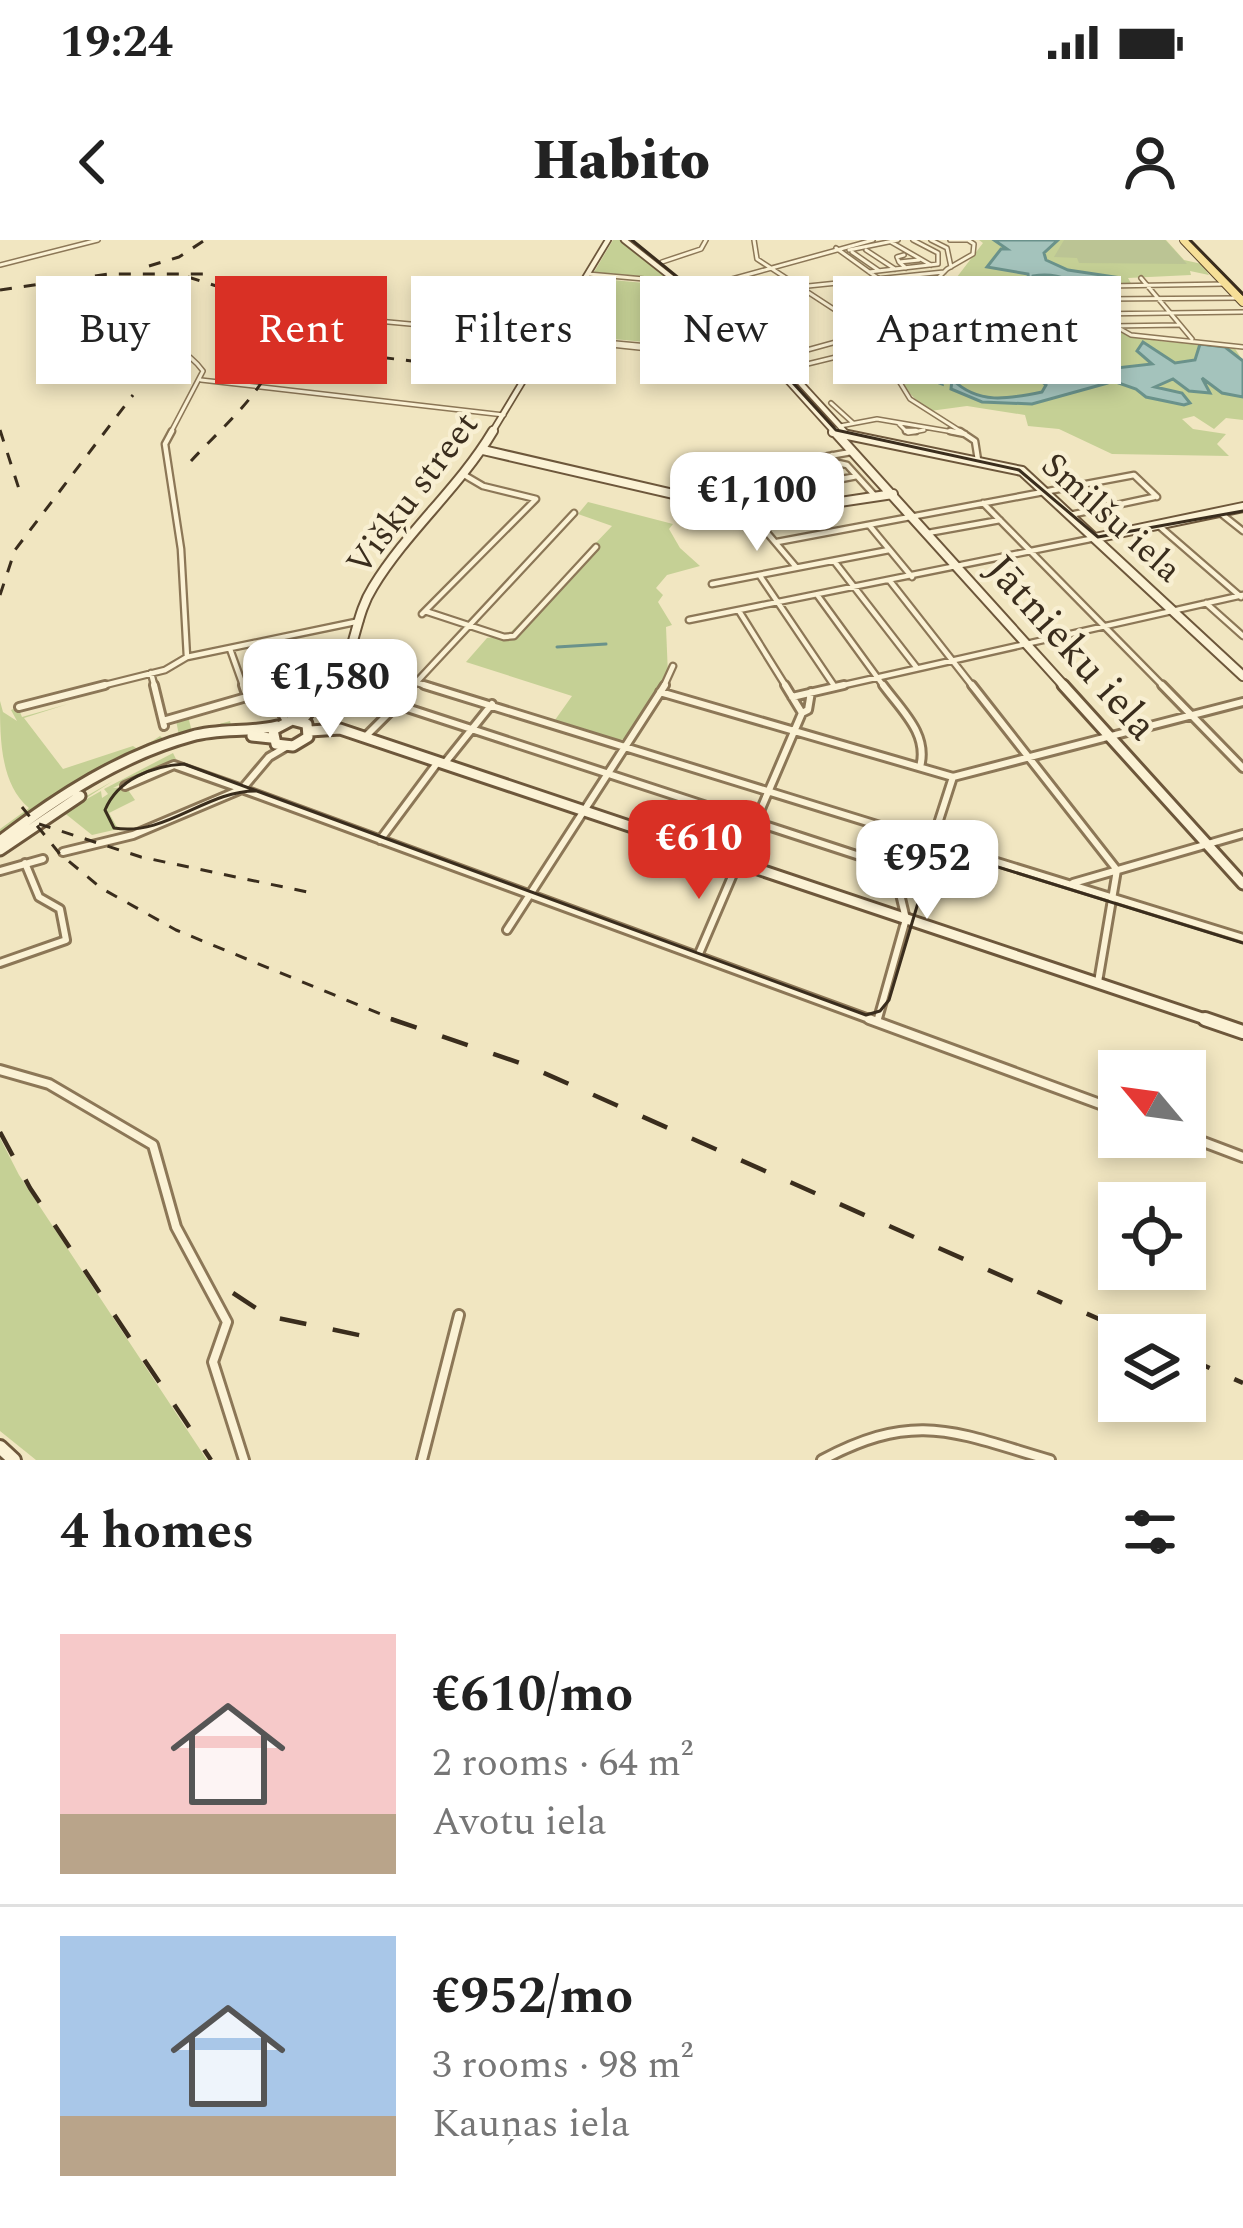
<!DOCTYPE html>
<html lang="en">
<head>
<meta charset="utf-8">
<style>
	body { margin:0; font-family:Spectral,serif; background:#f6f6f6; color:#222; height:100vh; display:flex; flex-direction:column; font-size:45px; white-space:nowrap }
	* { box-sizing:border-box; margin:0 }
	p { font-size:39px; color:#767676 }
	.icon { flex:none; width:66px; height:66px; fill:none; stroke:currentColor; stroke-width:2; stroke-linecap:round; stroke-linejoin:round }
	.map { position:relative; height:1220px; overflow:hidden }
	.sheet { display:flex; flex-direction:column; background:#fff; flex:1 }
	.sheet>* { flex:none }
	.top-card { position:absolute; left:36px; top:36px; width:1173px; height:108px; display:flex; gap:24px }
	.needle { width:78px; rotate:299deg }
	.fabs { position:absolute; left:1098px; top:810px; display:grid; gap:24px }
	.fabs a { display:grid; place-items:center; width:108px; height:108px; border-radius:0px; background:#fff; box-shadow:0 6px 18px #0003; font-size:60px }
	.price { position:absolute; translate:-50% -102px; padding:0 27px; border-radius:24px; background:#fff; color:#222; font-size:39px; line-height:78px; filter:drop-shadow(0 3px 6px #0008) }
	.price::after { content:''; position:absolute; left:50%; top:72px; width:36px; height:27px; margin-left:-18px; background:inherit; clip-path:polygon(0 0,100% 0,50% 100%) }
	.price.on { background:#d93025; color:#fff }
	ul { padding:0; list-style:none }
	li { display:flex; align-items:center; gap:36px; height:300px; padding:0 60px }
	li+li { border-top:3px solid #e0e0e0 }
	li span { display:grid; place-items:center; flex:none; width:336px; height:240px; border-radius:0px; color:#555 }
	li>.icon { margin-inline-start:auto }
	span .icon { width:144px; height:144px; fill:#fffc; stroke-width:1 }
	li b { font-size:51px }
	h2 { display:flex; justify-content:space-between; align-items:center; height:144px; padding:0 60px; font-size:51px }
	.tag { padding:0 42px; border-radius:0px; background:#fff; box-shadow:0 6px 18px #0003; font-size:42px; line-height:108px }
	.tag.on { background:#d93025; color:#fff }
	.status { display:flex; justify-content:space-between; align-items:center; height:84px; padding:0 60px; background:#fff; direction:ltr }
	.status svg { height:33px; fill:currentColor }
	header { display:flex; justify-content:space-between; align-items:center; height:156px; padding:0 60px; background:#fff; font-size:54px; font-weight:800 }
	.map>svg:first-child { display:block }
	.green { fill:#c5d095 }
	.cemetery { fill:#bbc494 }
	.water { fill:#a4c3bc; stroke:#6a928b; stroke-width:3 }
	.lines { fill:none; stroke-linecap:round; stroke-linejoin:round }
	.stream { stroke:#6a928b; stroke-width:3 }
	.street-far3-casing { stroke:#8c7757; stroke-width:6 }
	.street-far2-casing { stroke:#8c7757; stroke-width:9 }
	.street-far1-casing { stroke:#8c7757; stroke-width:12 }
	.street-casing { stroke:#8c7757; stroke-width:14 }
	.secondary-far3-casing { stroke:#6d573b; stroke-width:8 }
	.secondary-far2-casing { stroke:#6d573b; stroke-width:12 }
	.secondary-far1-casing { stroke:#6d573b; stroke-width:15 }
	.secondary-casing { stroke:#6d573b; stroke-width:18 }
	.primary-casing { stroke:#59442c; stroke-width:10 }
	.street-far3 { stroke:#fbf2d5; stroke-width:3 }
	.street-far2 { stroke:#fbf2d5; stroke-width:4.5 }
	.street-far1 { stroke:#fbf2d5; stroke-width:6 }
	.street { stroke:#fbf2d5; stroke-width:8 }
	.secondary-far3 { stroke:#fbf2d5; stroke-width:4.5 }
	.secondary-far2 { stroke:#fbf2d5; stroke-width:8 }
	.secondary-far1 { stroke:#fbf2d5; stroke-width:9 }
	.secondary { stroke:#fbf2d5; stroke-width:12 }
	.primary { stroke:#f6df97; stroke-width:8 }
	.tram { stroke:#3a2d1d; stroke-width:3 }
	.rail-far1 { stroke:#3a2d1d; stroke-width:3; stroke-dasharray:12 12; stroke-linecap:butt }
	.rail { stroke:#3a2d1d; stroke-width:4.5; stroke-dasharray:27 27; stroke-linecap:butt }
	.labels { text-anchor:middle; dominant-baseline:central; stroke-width:9; stroke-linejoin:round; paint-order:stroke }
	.far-street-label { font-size:36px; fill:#3a2d1d; stroke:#f8efd2 }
	.street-label { font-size:42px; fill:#3a2d1d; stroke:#f8efd2 }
</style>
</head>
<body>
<div class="status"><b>19:24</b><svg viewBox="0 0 49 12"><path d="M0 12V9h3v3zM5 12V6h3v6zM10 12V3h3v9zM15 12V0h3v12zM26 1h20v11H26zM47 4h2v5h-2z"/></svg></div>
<header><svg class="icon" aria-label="back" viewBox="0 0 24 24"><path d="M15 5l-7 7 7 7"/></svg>Habito<svg class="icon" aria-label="person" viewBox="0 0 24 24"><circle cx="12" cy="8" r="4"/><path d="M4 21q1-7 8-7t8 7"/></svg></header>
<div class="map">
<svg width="1243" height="1220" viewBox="0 0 1243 1220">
	<rect width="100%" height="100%" fill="#f1e6c1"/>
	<path class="green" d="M613,0H620L669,39L594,32Z
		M979,0H1166L1184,20L1202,24L1209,35L1190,31L1191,35L1128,38L1132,45H1106L1099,63L1090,65L1092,74C1119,108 1202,101 1243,108L1234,107L1243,121L1225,107L1200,104L1196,120L1175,123L1142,105L1141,114L1154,124L1108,129L1097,109L1081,131L1184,165L1189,164C1181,150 1167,155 1155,147L1173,139L1189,151L1209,153L1202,138L1222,153L1243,157V180L1226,178L1214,189L1194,176L1182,179L1193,189L1226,194L1217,204L1229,216L1112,214L1059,189L1028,186L1025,175L967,166L930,171C904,153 881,119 873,90C910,72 958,42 984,74L1012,71L1022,62L1020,57L1003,52L973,56L968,53L976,48L957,37L983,3Z
		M591,38L677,46L758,113L593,97L605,80L569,75Z
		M588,262L673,284L669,289L680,308L700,326L667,335L656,348L663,355L658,362L672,385L666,387L668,435L625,499L613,501L558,484L555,480L572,456L466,422L487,398L508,395L612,286L578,274Z
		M0,461L3,472L17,481L11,470L18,467L22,477L68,464L24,478L63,529L133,506L139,510L160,496L165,500L179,496L176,480L188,476L192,492L230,481L231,485H266L171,500L32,572L0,597V589L29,568C0,544 0,497 0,461Z
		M173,513L176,519L113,548L126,547L135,560L109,573L118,589L92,595L62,571L44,580L113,541L69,569L101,551L102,558L108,554L104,549Z
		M0,898L19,935L207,1220H36L0,1191Z"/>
	<path class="cemetery" d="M1064,0H1165L1187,24L1079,23L1077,18L1054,17Z"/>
	<path class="water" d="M994,0H1058L1044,13L1046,20L1068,30L1115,37L1100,45L1103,49C1079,50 1065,30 1033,36L1031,56L1020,45L1029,43L1028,34L987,27L1001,9H1007Z
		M1030,60L1028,71L1053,80L1066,97L1093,106L1108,129L1152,124L1137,111L1143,102L1175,123L1195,120L1200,104L1225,107L1243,121V157L1222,153L1202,138L1210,153L1189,151L1173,139L1155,147L1182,153L1190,163L1184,165L1146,157L1136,149L1070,126L1039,123L1035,120L1039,116L1020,115L996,102L1029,110L1031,102L1041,98L1042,90L1001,82L965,112L936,114L937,120L952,123L940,133L942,144L931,140L920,119L905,109L911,100L938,86L937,77L947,76L941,70L946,68C976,64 1006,92 1030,60Z
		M992,105L1037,126L1079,135L1078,140L1084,137L1104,144L1032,164L982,162L951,149L952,139C978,165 1008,159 1042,152L1046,145C1028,129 991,117 971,125L978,111Z"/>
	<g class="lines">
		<path class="stream" d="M557,407L606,404"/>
		<g class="street-far3-casing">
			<path id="street-far3" d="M754,0L757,19L869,92L910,159L965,194
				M931,0L947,8L951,27
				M950,0H969
				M891,2L931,25
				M836,8L886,44L909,70
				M849,10L898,0
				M866,10L895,29
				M852,12L878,30
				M662,22L701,9L706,0
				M899,22L897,17L904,15
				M0,25L98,0
				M906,28L899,22L919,20
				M869,32L938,24V13L913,0
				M588,34L678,42L732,39L873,0
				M1141,38L1192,99
				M1226,44L1107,46L1103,52L1104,59L1239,58
				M715,63L750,52L944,32
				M1085,69L1131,95L1243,107
				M1093,74L1243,72
				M340,77L359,79
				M356,79L778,118L865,94L901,75L947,29L973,14L974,4L968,0
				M154,82L151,86C166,104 190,112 203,131L170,194
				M1111,86L1179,85
				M545,98L771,122
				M787,129L877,107
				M201,140L504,175
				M831,163L853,183
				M899,184L908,193L924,190
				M840,186L877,179L965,194"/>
		</g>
		<g class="street-far2-casing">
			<path id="street-far2" d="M172,191L165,204L181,309L187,417
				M906,191H916
				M950,191L965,194
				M960,191L975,201L978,220
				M838,223L847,225L876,257
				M791,225L806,232L837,226L832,215
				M777,226L794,247
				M752,230L851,212
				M755,230L775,255L795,248
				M795,248L857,236
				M983,263L1165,448
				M1219,272L1243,291
				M760,274L763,288L796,327
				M1070,275L1154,257
				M869,285L912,337
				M1158,285L1241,357
				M928,293L1000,280
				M777,302L1134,235L1157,257
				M834,321L917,428
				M760,336L835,447
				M890,341L974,448
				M712,344L889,310
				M818,356L885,448
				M1206,363L1243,396
				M425,371L504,397L514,396L596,307
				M739,371L787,448
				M422,374L536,259L483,246L466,236
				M689,380L1095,298
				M230,409L244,448
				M151,433L155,448
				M414,442L434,448
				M93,448L165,430L187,417L360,381
				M411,448L574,273
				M663,448L673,426
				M831,448L1243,355"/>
		</g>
		<g class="street-far1-casing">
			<path id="street-far1" d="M154,445L164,486
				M243,445L245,451L279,469L286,481
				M412,445L401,466L884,624L905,623
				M424,445L1243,698
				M785,445L802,473
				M883,445C902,471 929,494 920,527
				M972,445L1117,630L1098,742
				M1162,445L1243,528
				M660,452L953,537L1243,462
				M792,457L844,445
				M19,467L105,445
				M163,481L250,456
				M365,497L399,463
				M444,524L492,464
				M125,546L174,525L242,549L269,517L286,507
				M933,599L953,537
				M380,600L438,522
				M63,612L133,595L242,549L877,782
				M654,624L668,599
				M0,631L43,619
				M1073,643L1243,594
				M507,690L665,445
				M698,716L802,473L808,470L811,452
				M0,723L66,700L60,669L39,657L25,623
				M877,782L906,679L900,654L905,610L898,594"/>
		</g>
		<g class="street-casing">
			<path id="street" d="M869,779L1119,871
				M0,830L49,844L153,905L176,987L227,1082L213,1122L244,1220
				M1185,895L1243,917
				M422,1220L459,1075
				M822,1220C916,1170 954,1192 1050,1220"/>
		</g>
		<g class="secondary-far3-casing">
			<path id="secondary-far3" d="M624,0L752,101L836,194
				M729,74L760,99L847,194
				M833,192L845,194
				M491,194L608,0"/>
		</g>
		<g class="secondary-far2-casing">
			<path id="secondary-far2" d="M834,191L1066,448
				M833,192L1022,231L1243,436
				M483,210L760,274L893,254
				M1095,298L1243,267
				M329,448C358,415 352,380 373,347C407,291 459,248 493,191"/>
		</g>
		<g class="secondary-far1-casing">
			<path id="secondary-far1" d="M1063,445L1243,644
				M292,480L307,484L308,497L293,506L276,504L273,490Z
				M301,481L332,445
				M310,491L340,489L1214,782
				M252,496L271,498
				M0,601C57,557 122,515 192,496C220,488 249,493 277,486
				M0,610L80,556"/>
		</g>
		<g class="secondary-casing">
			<path id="secondary" d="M1205,779L1243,792
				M0,1207L14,1220"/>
		</g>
		<g class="primary-casing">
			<path id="primary" d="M1184,0L1243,62"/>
		</g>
		<use href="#street-far3" class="street-far3"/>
		<use href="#street-far2" class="street-far2"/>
		<use href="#street-far1" class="street-far1"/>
		<use href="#street" class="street"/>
		<use href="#secondary-far3" class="secondary-far3"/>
		<use href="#secondary-far2" class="secondary-far2"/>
		<use href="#secondary-far1" class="secondary-far1"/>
		<use href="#secondary" class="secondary"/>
		<use href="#primary" class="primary"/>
		<path class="tram" d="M632,0L751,97L836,190L1019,230L1098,297L1243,271
			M1190,0L1243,54
			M184,524L257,551C206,550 166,597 114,588L105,570C118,539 152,526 184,524Z
			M257,551L866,775L880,771L889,760L929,626L940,609L1243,703"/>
		<path class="rail-far1" d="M149,26L179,17L205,0
			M188,37L226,49L278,91L310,109L514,133
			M0,50L108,34H203
			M0,190L19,249
			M191,221C224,185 267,151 280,103L271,84
			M0,355L15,310L133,155
			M22,567L59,613L101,648L176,690L400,782
			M39,584L141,617L312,653"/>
		<path class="rail" d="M391,779L526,825L1135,1095
			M0,892L30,948L211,1220
			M233,1053L268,1076L373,1098
			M1185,1117L1243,1143"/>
	</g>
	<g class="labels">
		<g class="far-street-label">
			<text transform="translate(413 254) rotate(-53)">Višķu street</text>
			<text transform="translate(1111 278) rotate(42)">Smilšu iela</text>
		</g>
		<g class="street-label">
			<text transform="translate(1071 408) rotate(48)">Jātnieku iela</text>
		</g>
	</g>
</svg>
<div class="fabs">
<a><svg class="needle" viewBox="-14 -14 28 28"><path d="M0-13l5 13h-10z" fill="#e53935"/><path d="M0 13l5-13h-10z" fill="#767676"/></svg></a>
<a><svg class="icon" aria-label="locate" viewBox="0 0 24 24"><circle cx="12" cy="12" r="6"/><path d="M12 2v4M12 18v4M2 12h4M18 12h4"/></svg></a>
<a><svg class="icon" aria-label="layers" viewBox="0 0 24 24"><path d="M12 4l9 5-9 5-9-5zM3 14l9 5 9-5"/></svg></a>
</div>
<b class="price" style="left:757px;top:314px">€1,100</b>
<b class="price" style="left:330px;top:501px">€1,580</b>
<b class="price on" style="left:699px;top:662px">€610</b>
<b class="price" style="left:927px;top:682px">€952</b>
<div class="top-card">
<a class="tag">Buy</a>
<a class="tag on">Rent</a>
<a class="tag">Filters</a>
<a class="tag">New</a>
<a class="tag">Apartment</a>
</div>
</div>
<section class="sheet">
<h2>4 homes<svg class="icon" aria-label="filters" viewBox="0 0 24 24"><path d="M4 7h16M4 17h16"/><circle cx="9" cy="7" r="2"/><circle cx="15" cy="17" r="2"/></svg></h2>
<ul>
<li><span style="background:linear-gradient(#f6c9c9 75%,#b9a48a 0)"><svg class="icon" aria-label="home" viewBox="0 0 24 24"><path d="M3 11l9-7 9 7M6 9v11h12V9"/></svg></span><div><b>€610/mo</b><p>2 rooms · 64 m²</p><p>Avotu iela</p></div></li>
<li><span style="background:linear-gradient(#a9c7e8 75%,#b9a48a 0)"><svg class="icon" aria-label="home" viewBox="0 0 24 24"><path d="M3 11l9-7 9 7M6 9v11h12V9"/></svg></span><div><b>€952/mo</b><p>3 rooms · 98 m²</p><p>Kauņas iela</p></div></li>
</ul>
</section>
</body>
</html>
